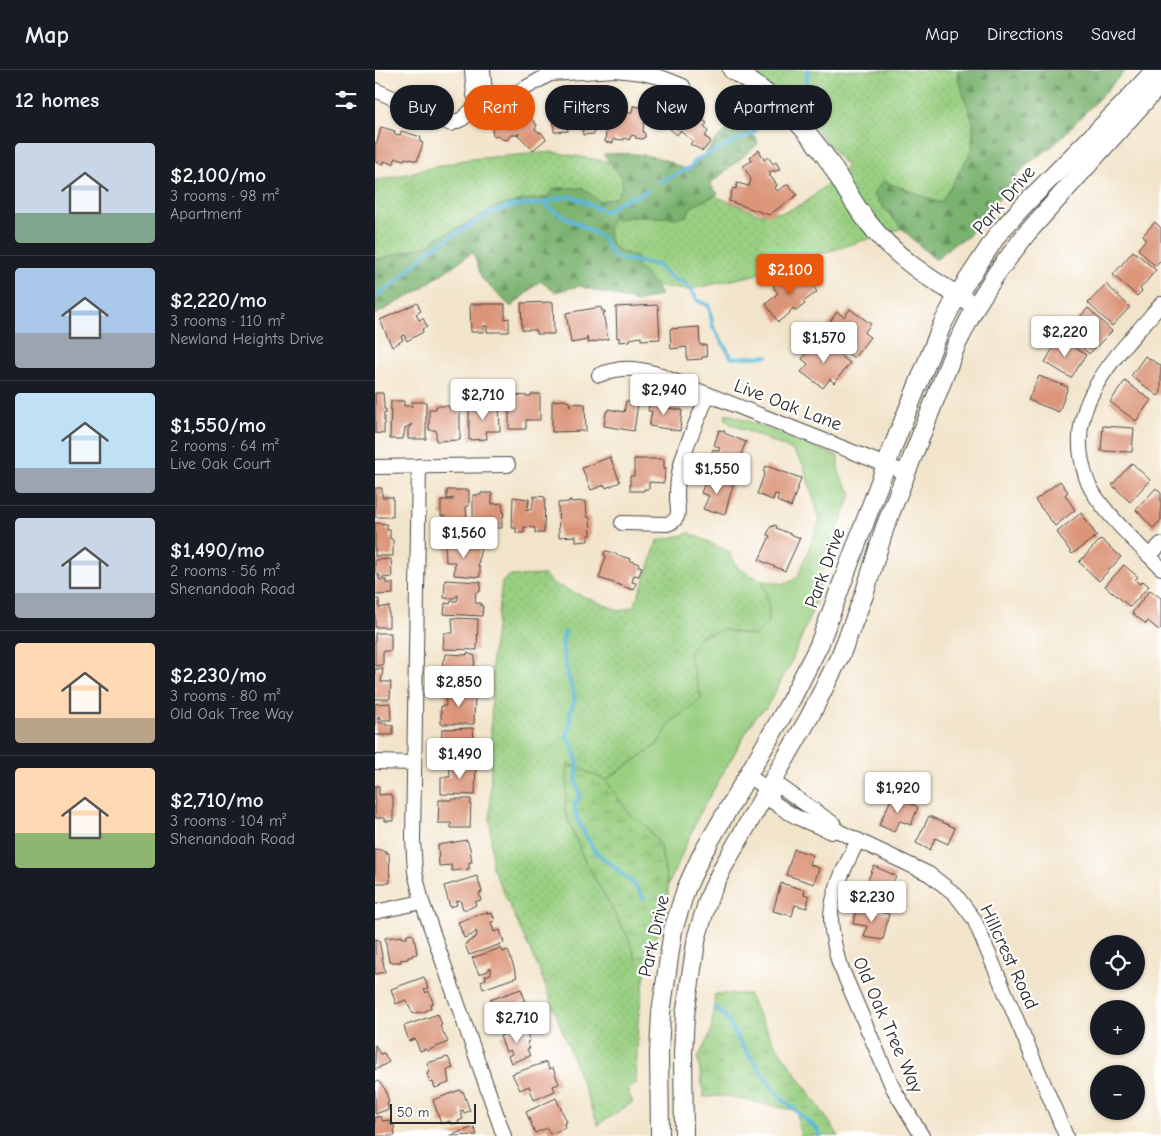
<!DOCTYPE html>
<html lang="en">
<head>
<meta charset="utf-8">
<style>
	body { margin:0; font-family:"Comic Neue",sans-serif; background:#242831; color:#f1f3f6; height:100vh; display:flex; flex-direction:column; font-size:19px; white-space:nowrap }
	* { box-sizing:border-box; margin:0 }
	p { font-size:16px; color:#9ea1a6 }
	.icon { flex:none; width:28px; height:28px; fill:none; stroke:currentColor; stroke-width:2; stroke-linecap:round; stroke-linejoin:round }
	.map { position:relative; flex:1; overflow:hidden }
	.side { display:flex; flex-direction:column; background:#171b24; width:375px }
	.side>* { flex:none }
	.banner { position:absolute; left:15px; top:15px; width:475px; height:45px; display:flex; gap:10px }
	.fabs { position:absolute; left:715px; top:865px; display:grid; gap:10px }
	.fabs a { display:grid; place-items:center; width:55px; height:55px; border-radius:50%; background:#171b24; box-shadow:0 1px 4px #0004; font-size:25px }
	.scale { position:absolute; left:15px; bottom:12px; width:86px; box-sizing:border-box; padding-left:5px; border:2px solid #2b2b2b; border-top:0; font-size:14px; line-height:18px; white-space:nowrap; color:#2b2b2b; -webkit-text-stroke:4px #fff; paint-order:stroke }
	.price { position:absolute; translate:-50% -42px; padding:0 11px; border-radius:5px; background:#fff; color:#222; font-size:16px; line-height:32px; filter:drop-shadow(0 1px 2px #0008) }
	.price::after { content:''; position:absolute; left:50%; top:30px; width:15px; height:11px; margin-left:-8px; background:inherit; clip-path:polygon(0 0,100% 0,50% 100%) }
	.price.active { background:#ea580c; color:#fff }
	ul { padding:0; list-style:none }
	li { display:flex; align-items:center; gap:15px; height:125px; padding:0 15px }
	li+li { border-top:1px solid #363941 }
	li span { display:grid; place-items:center; flex:none; width:140px; height:100px; border-radius:5px; color:#555 }
	li>.icon { margin-inline-start:auto }
	span .icon { width:60px; height:60px; fill:#fffc; stroke-width:1 }
	li b { font-size:21px }
	h2 { display:flex; justify-content:space-between; align-items:center; height:60px; padding:0 15px; font-size:21px }
	.chip { padding:0 18px; border-radius:22px; background:#171b24; box-shadow:0 1px 4px #0004; font-size:18px; line-height:45px }
	.chip.active { background:#ea580c; color:#fff }
	header { display:flex; align-items:center; gap:30px; box-sizing:border-box; height:70px; padding:0 25px; background:#171b24; border-bottom:1px solid #363941 }
	header strong { font-size:24px }
	nav { display:flex; gap:28px; margin-inline-start:auto; font-size:18px }
	main { display:flex; flex:1; min-height:0 }
	.map>svg:first-child { display:block }
	.grass { fill:url(#grass-dots); stroke:#627d56 }
	.forest { fill:url(#forest-firs); stroke:#526e4d }
	.wetland { fill:url(#wetland-marsh); stroke:#627d56 }
	.green { fill:#99cf81; stroke:#627d56 }
	.lines { fill:none; stroke-linecap:round; stroke-linejoin:round }
	.stream { stroke:#5bb6d9; stroke-width:4 }
	.building { fill:#db9579 }
	.minor-casing { stroke:#494743; stroke-width:16 }
	.tertiary-casing { stroke:#494743; stroke-width:20 }
	.minor { stroke:#fff; stroke-width:14 }
	.tertiary { stroke:#fff; stroke-width:18 }
	.labels { text-anchor:middle; dominant-baseline:central; stroke-width:4.5; stroke-linejoin:round; paint-order:stroke }
	.street-label { font-size:19px; fill:#2b2b2b; stroke:#fff }
</style>
</head>
<body>
<header>
<strong>Map</strong>
<nav><a>Map</a><a>Directions</a><a>Saved</a></nav>
</header>
<main>
<section class="side">
<h2>12 homes<svg class="icon" aria-label="filters" viewBox="0 0 24 24"><path d="M4 7h16M4 17h16"/><circle cx="9" cy="7" r="2"/><circle cx="15" cy="17" r="2"/></svg></h2>
<ul>
<li><span style="background:linear-gradient(#c9d6e8 70%,#7fa58c 0)"><svg class="icon" aria-label="home" viewBox="0 0 24 24"><path d="M3 11l9-7 9 7M6 9v11h12V9"/></svg></span><div><b>$2,100/mo</b><p>3 rooms · 98 m²</p><p>Apartment</p></div></li>
<li><span style="background:linear-gradient(#a9c7e8 65%,#9aa5b1 0)"><svg class="icon" aria-label="home" viewBox="0 0 24 24"><path d="M3 11l9-7 9 7M6 9v11h12V9"/></svg></span><div><b>$2,220/mo</b><p>3 rooms · 110 m²</p><p>Newland Heights Drive</p></div></li>
<li><span style="background:linear-gradient(#bfe0f5 75%,#9aa5b1 0)"><svg class="icon" aria-label="home" viewBox="0 0 24 24"><path d="M3 11l9-7 9 7M6 9v11h12V9"/></svg></span><div><b>$1,550/mo</b><p>2 rooms · 64 m²</p><p>Live Oak Court</p></div></li>
<li><span style="background:linear-gradient(#c9d6e8 75%,#9aa5b1 0)"><svg class="icon" aria-label="home" viewBox="0 0 24 24"><path d="M3 11l9-7 9 7M6 9v11h12V9"/></svg></span><div><b>$1,490/mo</b><p>2 rooms · 56 m²</p><p>Shenandoah Road</p></div></li>
<li><span style="background:linear-gradient(#ffd9b3 75%,#b9a48a 0)"><svg class="icon" aria-label="home" viewBox="0 0 24 24"><path d="M3 11l9-7 9 7M6 9v11h12V9"/></svg></span><div><b>$2,230/mo</b><p>3 rooms · 80 m²</p><p>Old Oak Tree Way</p></div></li>
<li><span style="background:linear-gradient(#ffd9b3 65%,#8fb573 0)"><svg class="icon" aria-label="home" viewBox="0 0 24 24"><path d="M3 11l9-7 9 7M6 9v11h12V9"/></svg></span><div><b>$2,710/mo</b><p>3 rooms · 104 m²</p><p>Shenandoah Road</p></div></li>
</ul>
</section>
<div class="map">
<svg width="786" height="1066" viewBox="0 0 786 1066">
	<defs>
		<pattern id="grass-dots" width="8" height="8" patternUnits="userSpaceOnUse" patternTransform="scale(1.25)"><rect width="8" height="8" fill="#99cf81"/><path d="M2 2h.1M6 6h.1" fill="none" stroke="#84b270" stroke-width="1.8" stroke-linecap="round"/></pattern>
		<pattern id="forest-firs" width="22" height="20" patternUnits="userSpaceOnUse" patternTransform="scale(1.25)"><rect width="22" height="20" fill="#7ab26f"/><path d="M5 1l3.5 6h-7zM16 11l3.5 6h-7z" fill="#64915b"/></pattern>
		<pattern id="wetland-marsh" width="20" height="14" patternUnits="userSpaceOnUse" patternTransform="scale(1.25)"><rect width="20" height="14" fill="#99cf81"/><path d="M1 5h8M5 5V1M11 12h8M15 12V8" fill="none" stroke="#84b270"/></pattern>
	</defs>
	<rect width="100%" height="100%" fill="#fff"/>
	<filter id="ink" filterUnits="userSpaceOnUse"><feTurbulence type="fractalNoise" baseFrequency=".02" numOctaves="2"/><feDisplacementMap in="SourceGraphic" scale="10" xChannelSelector="R" yChannelSelector="G"/><feConvolveMatrix kernelMatrix="1 2 1 2 8 2 1 2 1" color-interpolation-filters="sRGB"/></filter>
	<filter id="wash" filterUnits="userSpaceOnUse"><feTurbulence type="fractalNoise" baseFrequency=".0096" numOctaves="4" result="noise"/><feDisplacementMap in="SourceGraphic" scale="20" xChannelSelector="R" yChannelSelector="G"/><feGaussianBlur stdDeviation="1.12" result="paint"/><feColorMatrix in="noise" values="0 0 0 0 0 0 0 0 0 0 0 0 0 0 0 0 0 1.4 0 .05"/><feComposite in="paint" operator="in"/></filter>
	<g filter="url(#wash)">
		<rect width="100%" height="100%" fill="#f2e4ca"/>
		<path class="grass" d="M363,0H678L599,136L375,206L312,220L268,215L160,158L0,216V110H5L94,89L177,82L269,98L385,144L410,142L431,132L472,97L424,39Z
			M315,463L354,482L364,499L388,511L394,535L393,552L379,566L349,560L314,584L327,629L296,652L282,675L231,710L194,694L190,742L209,789L255,871L261,889L273,885L263,950L261,1014L255,1016L253,1023L258,1032L223,1055L165,902L117,797L115,747L117,588L127,512L134,506L170,505L178,514L245,541L259,536L271,506L282,471Z"/>
		<path class="forest" d="M583,0H751L680,74L650,96L592,168L578,174L561,190C537,170 517,149 498,124L508,111L566,133L597,80L598,53L583,8Z
			M364,57L381,67L383,74L335,114L343,124L316,137L312,146L300,148L263,146L236,150C228,174 241,181 262,187V196L281,216L286,225L262,232L204,216L180,222L165,211L136,237L107,209L98,182L38,224L0,245V190L54,175L61,168L92,154L120,137L147,130L170,128L176,123L180,118H207L211,120L224,131C243,128 247,127 247,107L228,84C248,83 268,83 287,89C297,92 306,98 316,101L343,67L352,60Z"/>
		<path class="wetland" d="M193,694L231,710L255,745L272,757L285,775L293,816V829L280,875L273,885L261,889L255,871L209,789L190,742Z
			M340,924H373L397,969L464,1066H425L422,1041L352,1026L329,1027L323,988L336,962Z"/>
		<path class="green" d="M352,343L463,386C462,402 466,411 477,422L444,510V524L415,595L391,638L380,647L323,747L293,816L285,775L272,757L255,745L231,710L282,675L296,652L327,629L314,584L325,566L349,560L379,566L393,552L394,535L388,511L409,514L417,511L424,504L445,450L428,394L417,380L355,354L351,350V344Z"/>
		<g class="lines">
			<path class="stream" d="M430,23L433,0
				M284,112L316,97L322,89L374,65L381,60
				M169,133C204,119 200,131 231,142L244,132L264,125L273,120
				M0,226L18,215L56,179L115,143L136,136L169,133L178,140L227,167L236,183L240,187L247,189L282,195L300,211H307C312,216 321,226 323,231L333,235L335,240L338,257L357,288L392,286
				M190,562L187,574L191,599L200,628L195,643V656L191,667L198,675L203,696L201,709L205,727L199,735L203,751L219,780L260,815L269,829
				M341,938L350,946L365,972L403,1025L444,1061V1066"/>
		</g>
		<g id="blocks">
			<path class="building" d="M190,23V26L196,25V28H199V36H205V38L208,40L220,38L219,64L208,65L207,54L192,55L193,61L179,62L178,45L176,44L178,38L177,28L182,27V24Z
				M258,36L271,38L268,61L270,64V67L267,69L260,68L261,66L257,65L254,70L249,68V70L239,69L238,73L230,72L231,61L234,60L236,44L238,45L239,37L253,39L252,43H257Z
				M151,43L152,45L147,49L150,52L155,47L162,55L160,59L165,63L166,62L171,69L158,80L143,65L144,63L142,65H136L132,70L127,69L122,65L118,66L116,52L128,51L130,53L132,48Z
				M307,45L317,50L318,48L323,52L326,49L332,53L329,57L333,61L330,67L335,70V72L328,81L315,74L318,71L305,61L302,65L295,59Z
				M6,57L20,61L19,64L25,65L26,61L46,67L45,72L48,73L42,91L30,88L29,90L21,88L18,94L9,91V94L0,92V72L2,73Z
				M384,80L389,90L393,87L398,94L401,92L405,99L400,102L399,100L394,103L396,105L394,106L397,108L402,115L400,118L402,121L413,114L422,125L394,145L354,131L358,118L361,119L362,113L374,116L376,109L368,96L377,91L375,87Z
				M780,152L786,158V190L780,196L763,179L771,169L768,165Z
				M758,181L781,200L765,219L767,221L762,226L738,205Z
				M415,204L419,211L425,206L426,209L431,205L442,222L428,232L430,234L421,241L419,238L414,242L415,243L403,252L391,234L403,223L398,216Z
				M731,214L755,237L737,256L713,233Z
				M178,232L179,264H161V260H147L146,233Z
				M42,233L46,241L41,244L44,250L48,248L52,257L47,259L48,262L32,271L29,265L26,266L28,270L17,277L5,250Z
				M95,234H130V249L134,248V262H112V256H109V262H96Z
				M283,235L285,269L266,270V267L255,269V271L244,272V267L242,268L241,237Z
				M226,237L227,241H230V243H228L233,269L213,273L212,266V270L196,273L191,243Z
				M713,238L737,261L714,284L691,262Z
				M475,239L496,254L489,263L495,267L479,288L446,264L462,242L469,247Z
				M324,257L325,275H331L332,287H327V289L312,290V277L296,279L295,259Z
				M443,268L475,293L459,313L455,309L448,318L426,302L433,294L427,289Z
				M684,268L711,285L696,308L670,292Z
				M770,286L786,296V322L783,326L756,306Z
				M664,306L693,317L684,342L653,330Z
				M750,311L776,330L761,351L735,332Z
				M0,323H8L9,334V339H11V343H9V364L0,363Z
				M156,324H165V350H151V359H134V325L156,326Z
				M276,328L293,331L292,338L307,340L305,361L274,356L277,341H273Z
				M189,330L194,332L195,337H196V333L210,334L211,361L177,362V331Z
				M16,331H29V336H37V332H51V369H33V359L37,354L30,358L28,369H15Z
				M251,331L263,333L259,361L229,356L231,342H232L233,339L249,342Z
				M94,335H103V337L124,335L125,361H111L112,369L94,370Z
				M61,336H74V338L85,340V370L61,371V360H54V339H61Z
				M728,356L759,358L757,382L726,381Z
				M344,360L350,361L349,363L371,372L358,404L333,394L338,379L344,381L345,378L339,375Z
				M235,387L245,412L231,418L230,415L216,420L207,398Z
				M259,389H289V398H291V401H290L289,413L274,412V419H269V421H255V406H259Z
				M757,393L775,410L755,432L737,415Z
				M391,396L426,408L416,437L402,431L404,425L400,424L398,430L382,424L390,402L388,401Z
				M332,406L358,415L350,444L340,441L339,443L328,439L334,426L326,423Z
				M685,411L693,422L690,425L700,440L680,456L660,430Z
				M0,418H7V427H18V447H0Z
				M781,418L786,423V450L778,458L761,440Z
				M72,420H94V436H91L92,452H80L76,454L75,452H71L70,446H66V430H78V428L72,429Z
				M106,423H117V434L127,433L129,447H127V458H110V465L98,464V425H106Z
				M159,426L170,427L169,463H160V458L149,457V463H141V458H137L138,427L154,429L153,438L151,441L157,439Z
				M194,430H196V432L211,431L212,447H215L216,465H213V471L201,472V466L184,467L183,433L194,432Z
				M706,443L722,466L697,484L682,462Z
				M0,453L12,454V460H15V468L18,470V486H0Z
				M399,455L402,456L401,458L425,468L410,501L384,490L395,466L392,465L396,456L398,457Z
				M726,469L746,487L724,511L704,492Z
				M70,473L106,475L103,497H105V507L79,505L80,492H71Z
				M230,481H232L255,489L254,490L264,494L263,496L267,497L264,506L259,505L257,512L261,513L259,520L224,508L231,486L229,485Z
				M16,489L17,507L7,508L3,504V506L5,510H11V513H18V524L0,525V490Z
				M749,495L763,507L760,510L765,514L768,511L774,516L755,537L730,516Z
				M70,510L106,512L105,522H101L100,533H106V536H108L107,546L69,544L70,533L75,534L76,531H82L83,527V525L79,528H69Z
				M775,520L786,528V558L784,560L773,551L771,554L757,543Z
				M0,529H4V538L14,536V557H0Z
				M77,548L103,549L102,580L68,579L69,563H78Z
				M0,563H16V581H8V595L0,596Z
				M92,583L100,586L98,615L76,614V605H74V610L64,609L65,598H67L68,590H70L71,584L92,585Z
				M0,599H8L6,612H16L15,629H0Z
				M70,621H100L99,654H66V636H71Z
				M15,633L16,650H7L4,646L3,649L5,653H11V655H18V665H0V634Z
				M98,658L100,681H96V687H78V682H66L67,659Z
				M76,693L101,694L100,725L66,724V707H75L74,694Z
				M0,716H4V725L16,724V727H18V751H10V748H0Z
				M518,725L543,737L536,755L525,751L519,762L504,755Z
				M77,729H96L95,758H76V753H63L64,730H77Z
				M554,746L580,758L573,774L560,768L555,780L541,773Z
				M92,770L95,778L97,792H94V799L77,801L76,795L64,796L63,775Z
				M0,779L11,781V783H14L15,813H0Z
				M419,779L438,785L434,794L444,798L439,814L411,805Z
				M499,796L521,806L507,836L485,827Z
				M102,806L107,822L104,823L106,830L100,832L101,835L93,839H88L85,830L81,831L82,835L75,837L69,816Z
				M406,813L430,820L429,824L434,826L432,838L420,835L417,846L398,841Z
				M482,837L514,844L508,870L489,867L492,856L478,854Z
				M112,842L113,844L117,843L120,851L116,852L119,862L125,860L129,873L94,885L90,874L101,867L102,864L101,861L97,865L89,868L83,852Z
				M37,864L39,866L42,884L37,885V887H33V889L25,890L26,892H14L10,868L27,866V868H32V865Z
				M0,869L4,870L10,902L0,904Z
				M126,878L128,882L133,880L142,907L108,919L106,911L111,909L110,906L116,904V899L115,897L113,901L104,904L97,888Z
				M49,907L53,918L49,919L51,923L54,921L58,933L55,934L56,938L46,943L43,942L38,944L31,930L21,934L16,919Z
				M146,919L150,930L144,933L148,946L144,947L145,949L143,950L142,948L123,955L121,948L123,947L115,930Z
				M63,944L67,955L65,956L73,972L52,981L51,979L45,981L40,969L34,971L29,956Z
				M149,956L155,971L152,972L155,979H152L155,986L136,993L133,986L137,984L135,980L131,982L125,966Z
				M0,975L5,984L9,983L14,992L0,1000Z
				M73,987L78,998L72,1000L74,1013L60,1018L58,1012L55,1013L52,1003L55,1002L52,993Z
				M171,992L174,999L178,998L184,1014L178,1016L180,1021L159,1030L154,1016L145,1020L137,1004Z
				M3,1011L10,1019L14,1032H12L14,1039L0,1044V1012Z
				M85,1020L86,1022L88,1021L95,1041L89,1043L88,1040L85,1041L88,1049L83,1051L84,1053L76,1054L75,1051L66,1054L58,1030Z
				M181,1028L192,1052L189,1053L190,1058L175,1064L172,1058L160,1063L151,1042Z
				M0,1047H7V1051L16,1050V1055H19L20,1066H0Z
				M99,1057L102,1065L74,1066Z"/>
		</g>
	</g>
	<g filter="url(#ink)">
		<use href="#blocks" fill-opacity="0" stroke="#494743" stroke-width="1"/>
		<g class="lines">
			<g class="minor-casing">
				<path id="minor" d="M97,0L99,25L105,35L110,24L108,0
					M0,20L76,54L87,49L98,39L105,35L122,28L136,26L175,4L241,0L267,3L288,8L308,16
					M786,234C750,278 696,324 706,386C708,397 710,409 716,419C731,445 764,475 786,498
					M224,305C244,297 258,297 279,303L531,403
					M44,396L38,769L40,802L47,832L129,1066
					M0,397L133,395
					M247,453L292,454C306,450 303,441 302,429C302,423 302,416 303,410C306,382 323,351 333,324
					M774,486L786,474
					M0,692L39,693
					M372,705L396,721L398,732C407,738 416,745 426,749C436,754 446,757 456,762L461,760
					M396,721L406,717L459,754L461,760L554,804L580,824L599,849L691,1066
					M483,770C471,795 457,820 456,847C456,862 460,878 464,893L518,1018L547,1066
					M0,842L47,832"/>
			</g>
			<g class="tertiary-casing">
				<path id="tertiary" d="M357,0C396,22 427,53 453,90C466,110 477,132 492,151C519,186 554,209 592,231
					M285,1066L284,983L286,943L298,860L311,819L326,786L414,634L444,575L519,374L567,255L582,226L623,164L649,135L749,34L780,0
					M309,1066L308,983L310,945L322,866L334,827L348,797L435,646L466,584L489,525L510,457L581,276L601,236L621,204L652,163L786,13"/>
			</g>
			<use href="#minor" class="minor"/>
			<use href="#tertiary" class="tertiary"/>
		</g>
	</g>
	<g class="labels">
		<g class="street-label">
			<text transform="translate(629 130) rotate(-49)">Park Drive</text>
			<text transform="translate(413 335) rotate(21)">Live Oak Lane</text>
			<text transform="translate(450 498) rotate(-70)">Park Drive</text>
			<text transform="translate(279 866) rotate(-77)">Park Drive</text>
			<text transform="translate(634 887) rotate(65)">Hillcrest Road</text>
			<text transform="translate(513 955) rotate(66)">Old Oak Tree Way</text>
		</g>
	</g>
</svg>
<div class="fabs">
<a><svg class="icon" aria-label="locate" viewBox="0 0 24 24"><circle cx="12" cy="12" r="6"/><path d="M12 2v4M12 18v4M2 12h4M18 12h4"/></svg></a>
<a>+</a>
<a>−</a>
</div>
<div class="scale">50 m</div>
<b class="price active" style="left:415px;top:226px">$2,100</b>
<b class="price" style="left:690px;top:288px">$2,220</b>
<b class="price" style="left:449px;top:294px">$1,570</b>
<b class="price" style="left:289px;top:346px">$2,940</b>
<b class="price" style="left:108px;top:351px">$2,710</b>
<b class="price" style="left:342px;top:425px">$1,550</b>
<b class="price" style="left:89px;top:489px">$1,560</b>
<b class="price" style="left:84px;top:638px">$2,850</b>
<b class="price" style="left:85px;top:710px">$1,490</b>
<b class="price" style="left:523px;top:744px">$1,920</b>
<b class="price" style="left:497px;top:853px">$2,230</b>
<b class="price" style="left:142px;top:974px">$2,710</b>
<div class="banner">
<a class="chip">Buy</a>
<a class="chip active">Rent</a>
<a class="chip">Filters</a>
<a class="chip">New</a>
<a class="chip">Apartment</a>
</div>
</div>
</main>
</body>
</html>
